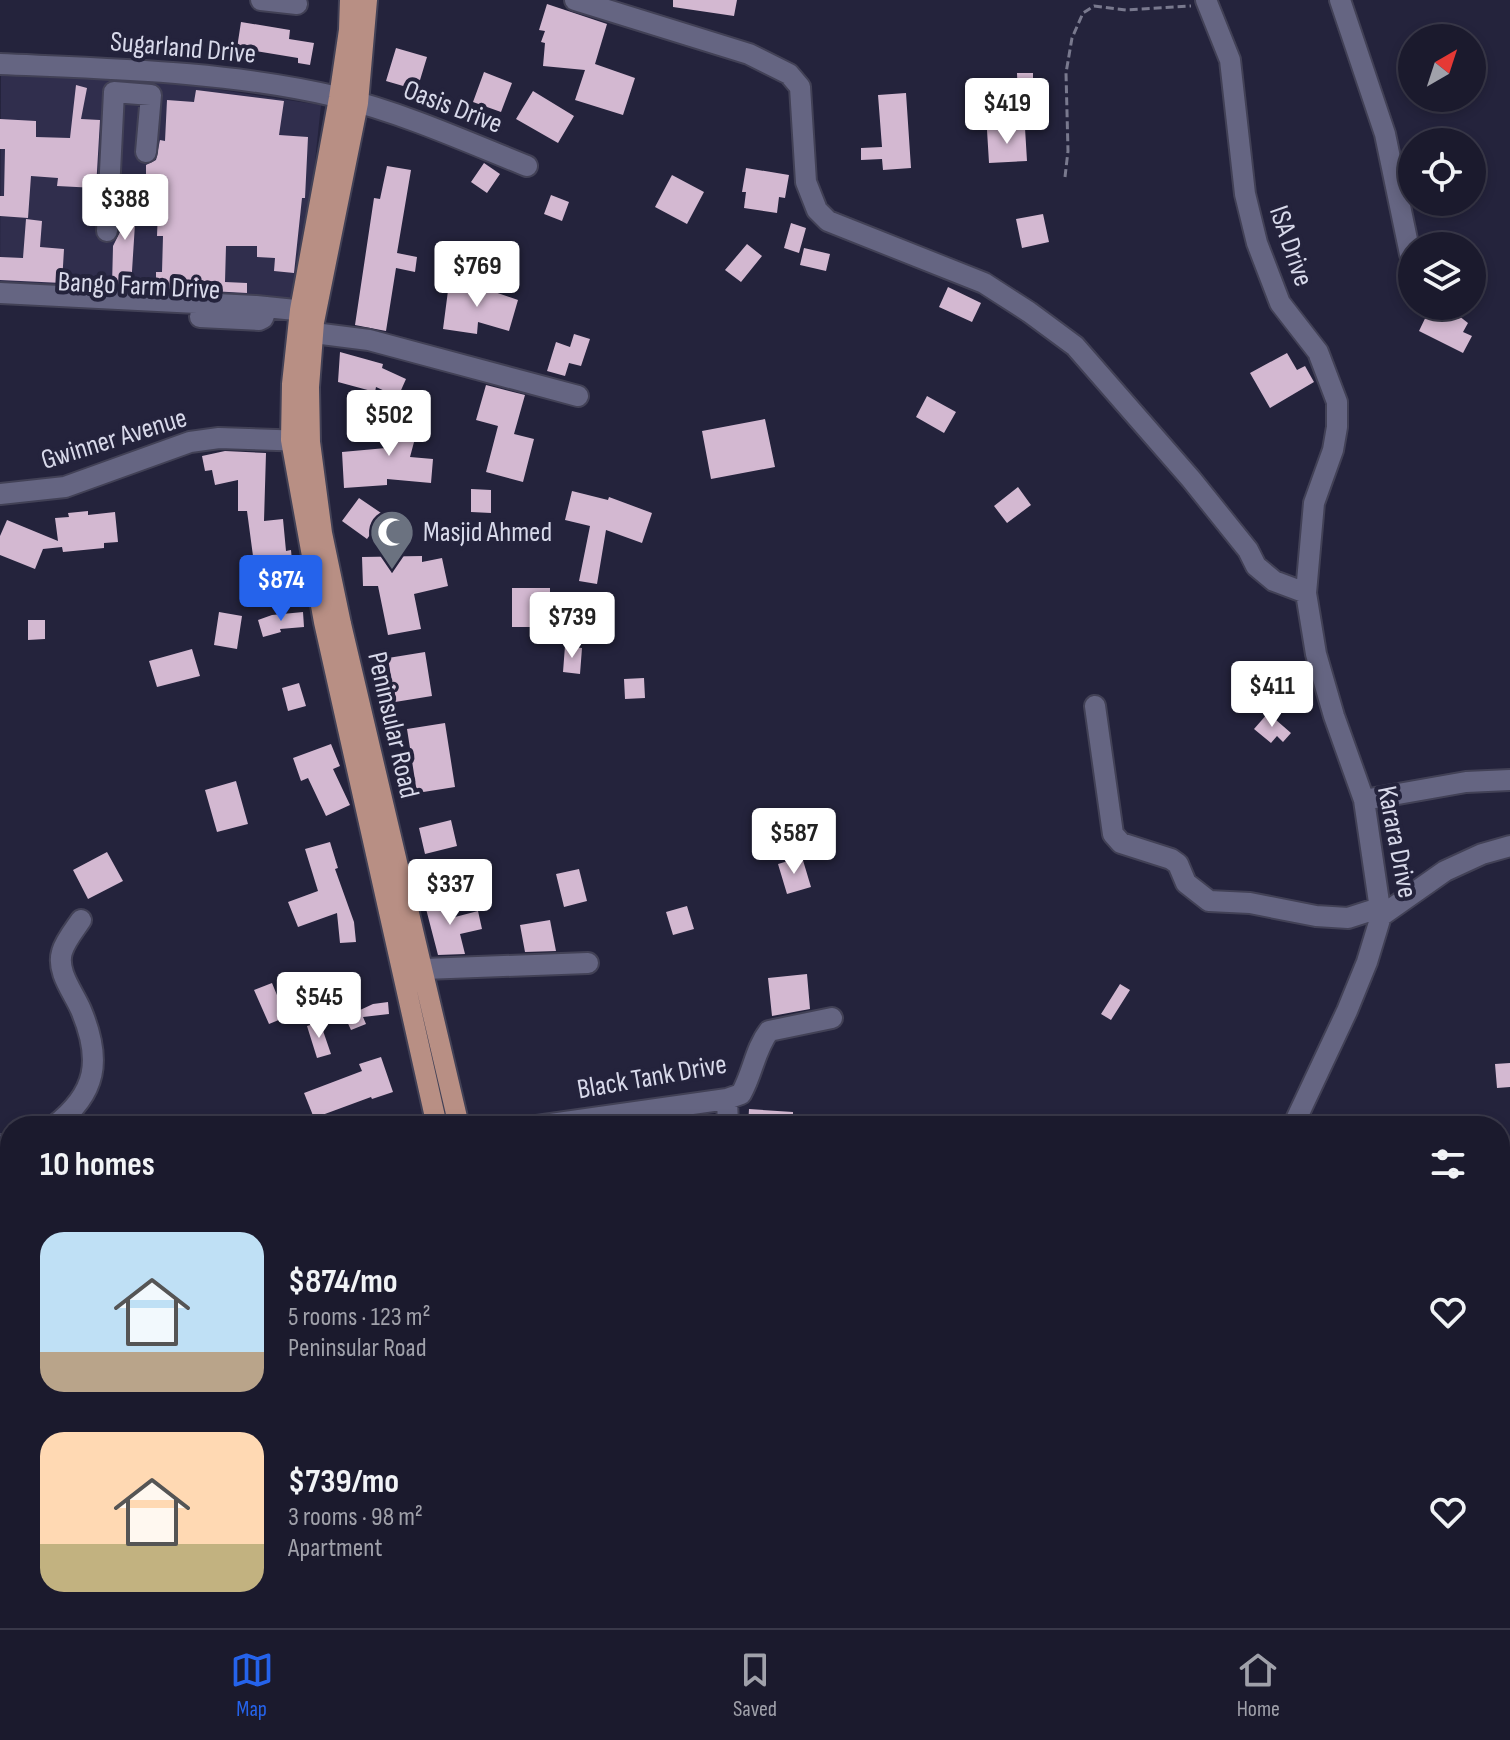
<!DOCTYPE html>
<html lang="en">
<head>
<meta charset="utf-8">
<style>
	body { margin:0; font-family:"Sofia Sans Condensed",sans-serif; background:#282739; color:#f1f3f6; height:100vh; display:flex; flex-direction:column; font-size:30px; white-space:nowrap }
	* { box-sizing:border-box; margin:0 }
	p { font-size:26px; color:#a0a1aa }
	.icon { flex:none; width:44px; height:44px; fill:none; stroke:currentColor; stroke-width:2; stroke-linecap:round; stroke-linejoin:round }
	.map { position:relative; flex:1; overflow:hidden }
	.sheet { position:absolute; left:0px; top:1116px; width:1510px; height:512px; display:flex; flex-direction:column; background:#1b1a2d; border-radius:32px 32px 0 0; box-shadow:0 4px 12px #0003,0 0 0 2px #393849 }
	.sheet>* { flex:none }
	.needle { width:52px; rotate:39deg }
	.controls { position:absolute; left:1398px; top:24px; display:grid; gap:16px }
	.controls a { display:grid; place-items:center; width:88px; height:88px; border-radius:50%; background:#1b1a2d; box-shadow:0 4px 12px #0003,0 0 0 2px #393849; font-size:40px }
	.price { position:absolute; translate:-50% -68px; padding:0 18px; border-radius:8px; background:#fff; color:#222; font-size:26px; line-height:52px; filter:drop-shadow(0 2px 4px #0008) }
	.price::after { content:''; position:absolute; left:50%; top:48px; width:24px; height:18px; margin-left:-12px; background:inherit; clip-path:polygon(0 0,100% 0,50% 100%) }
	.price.current { background:#2563eb; color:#fff }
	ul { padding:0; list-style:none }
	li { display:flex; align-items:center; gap:24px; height:200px; padding:0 40px }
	li span { display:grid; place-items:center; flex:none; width:224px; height:160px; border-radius:24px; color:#555 }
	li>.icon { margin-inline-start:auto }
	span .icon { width:96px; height:96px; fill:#fffc; stroke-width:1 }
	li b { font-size:34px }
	h2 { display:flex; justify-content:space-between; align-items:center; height:96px; padding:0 40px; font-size:34px }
	.tabs { display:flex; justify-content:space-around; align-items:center; height:112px; border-top:2px solid #393849; background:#1b1a2d; font-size:22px; color:#a0a1aa }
	.tabs a { display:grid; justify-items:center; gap:4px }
	.tabs .current { color:#2563eb }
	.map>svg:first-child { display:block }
	.built { fill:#302e4d }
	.building { fill:#d3b8d1 }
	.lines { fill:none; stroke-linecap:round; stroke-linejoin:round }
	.minor-casing { stroke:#424156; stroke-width:24 }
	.major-casing { stroke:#424156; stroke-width:24 }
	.path { stroke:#79798e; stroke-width:3; stroke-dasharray:8 4; stroke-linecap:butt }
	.minor { stroke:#656582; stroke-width:20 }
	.major { stroke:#b88f84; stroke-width:20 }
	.labels { text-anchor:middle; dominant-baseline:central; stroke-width:8; stroke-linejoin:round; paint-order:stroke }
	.street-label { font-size:28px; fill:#d8d9ea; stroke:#24233c }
	.poi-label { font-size:28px; fill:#d8d9ea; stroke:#24233c; text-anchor:start }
</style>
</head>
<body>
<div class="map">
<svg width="1510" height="1628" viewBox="0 0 1510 1628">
	<rect width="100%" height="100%" fill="#24233c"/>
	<path class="built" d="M1,76H131L138,81L150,84L155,80L321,105L303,274L297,301L0,290Z"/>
	<path class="building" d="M673,0H737L734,16L673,7Z
		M547,4L607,24L595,64L635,78L623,115L575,100L585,70L543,66L545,43L541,42L545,31L539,30Z
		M241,22L290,30L289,39L314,43L310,65L298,63V58L237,48Z
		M396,48L427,57L417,90L386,81Z
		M484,72L512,83L501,112L473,102Z
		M1017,73H1033V99H1018Z
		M76,85L87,88L81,119L100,120L96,188L57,186L58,178L31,176L28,218L0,216V196H4L5,149H0V119L36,121V137L70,138Z
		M196,90L284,101L279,135L308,137L305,198H302L294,273L274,271L275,258L257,257V246H226L225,282L247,283V293L156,288V272H162L163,236H157L159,182L146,181V165L156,160L160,140L165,141L167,100L194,102Z
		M533,91L574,116L558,143L516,119Z
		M906,93L911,168L883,170L882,159L861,160V148L882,147L878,95Z
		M1025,128L1027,161L989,163L987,130Z
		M484,163L500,174L487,193L471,182Z
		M387,166L411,170L397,253L417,257L415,272L396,268L386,331L355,325L374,198L380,199Z
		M746,168L789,175L785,198L779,197L777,213L744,208L746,192H742Z
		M672,175L704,192L687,224L655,207Z
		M122,191L137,192L131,287L112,286L113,246L120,232Z
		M551,195L569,202L562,221L544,214Z
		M1043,214L1049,242L1022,248L1016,219Z
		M26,219L42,221L40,247L64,249L62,283L0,280V257L23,258Z
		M791,223L806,228L799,253L784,248Z
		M747,244L762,256L741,282L725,270Z
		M804,248L830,254L826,271L800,265Z
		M449,283L483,288L518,300L509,331L478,322L477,334L443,329Z
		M948,287L981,303L972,322L939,307Z
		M1431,306H1449L1455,309L1454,312L1468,323L1463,332L1472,336L1463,353L1419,331Z
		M574,334L590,339L581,366L569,363L565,376L547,371L556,342L570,347Z
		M340,352L383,364L382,368L406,379L398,397L376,387L375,392L338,382Z
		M1287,353L1297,370L1305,366L1314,382L1270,408L1250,373Z
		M486,385L525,395L514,434L534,439L523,482L486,472L498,426L476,420Z
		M927,396L956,412L944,433L916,417Z
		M396,410L421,416L410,457L433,459L431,483L387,479V485L344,488L342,452L386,448Z
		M765,419L775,467L711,479L702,431Z
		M225,451L266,453L264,521L283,519L286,551L291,550L294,583L257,586L247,511H238V480L215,485L212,470L205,471L202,456Z
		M1018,487L1031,505L1007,523L994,506Z
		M471,489L491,490V513L471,512Z
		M572,491L608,500L609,497L652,513L642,543L606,530L597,584L579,581L590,526L565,520Z
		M359,498L384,515L367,539L342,521Z
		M88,511V515L115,512L118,542L104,543V548L63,552L62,547L43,549L35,569L0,555V536L7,520L58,541L55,518L69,517L68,513Z
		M422,556V562L442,558L448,586L414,594L421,629L388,635L378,586H363L362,557Z
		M512,588H550V627H512Z
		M219,612L242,616L237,649L214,645Z
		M303,612L304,627L280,629L281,632L263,637L258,620L272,615Z
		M28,620H45V639L28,640Z
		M565,646L582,648L580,674L563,672Z
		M192,649L200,676L157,687L149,661Z
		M425,652L432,696L395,702L388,658Z
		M644,678L645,698L625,699L624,679Z
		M299,683L306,706L288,711L282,688Z
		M1268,713L1291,733L1283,742L1277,736L1271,743L1254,729Z
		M445,723L455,787L417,793L407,729Z
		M331,744L340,766L333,769L350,805L326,816L308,778L301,781L293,758Z
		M236,781L248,824L217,832L205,790Z
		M451,820L457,846L425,854L419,828Z
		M330,842L338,868L335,869L354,922L356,942L340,943L337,913L298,927L288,902L318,891L305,849Z
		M107,852L123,881L88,899L73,870Z
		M802,857L811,887L787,894L778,864Z
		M579,869L587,901L564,907L556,874Z
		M451,899L455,917L478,911L482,929L460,934L465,954L438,955L425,905Z
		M687,906L694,929L673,935L666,912Z
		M550,920L556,951L525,952L520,925Z
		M807,974L810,1009L772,1016L768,978Z
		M272,983L286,1017L269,1024L254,990Z
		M1120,984L1130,990L1111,1020L1101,1014Z
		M388,1002L389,1014L363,1017L366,1024L351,1030L345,1017L373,1004Z
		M320,1022L331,1054L317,1058L307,1026Z
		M381,1057L393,1092L372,1099L371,1097L314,1118L304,1093L362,1071L359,1064Z
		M1510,1063V1087L1497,1088L1495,1064Z
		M749,1109L793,1112V1126H748Z"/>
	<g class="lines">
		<g class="minor-casing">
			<path id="minor" d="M261,0L297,4
				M575,0L749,54L789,74L800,87L806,182L817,210L828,221L984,283L1029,312L1075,346L1191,479L1248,550L1256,566L1274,581L1306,593
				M1206,0L1230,60L1245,194L1257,243L1280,303L1318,352L1337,402V427L1333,450L1314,503L1306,593L1316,654L1334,716L1364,800L1381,916L1367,962L1347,1011L1293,1126
				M1340,0L1385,134L1410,254
				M0,64C113,69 228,71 338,97C403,113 465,141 527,166
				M107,231L114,92L151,95L146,152
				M0,293L256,306L315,312
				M200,317L259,320L263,318L267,307
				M314,333L369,340L578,396
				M0,494L65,487L190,442L219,438L307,441
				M1095,706L1113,834L1121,843L1171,859L1178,864L1186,883L1209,901L1250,903L1316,916L1348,918L1379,908
				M1364,800L1466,782L1510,780
				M1381,916L1445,871L1482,854L1510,846
				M424,969L588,963
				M727,1099L728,1126
				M54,1126C97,1093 102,1060 81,1010C74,993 56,972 62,952C65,941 75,929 81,920
				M537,1126L727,1099L741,1094C753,1073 755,1049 769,1031L832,1018
				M0,1145H10
				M0,1256L10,1230
				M0,1607L10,1610
				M39,1618L74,1628
				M364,1618V1621
				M1229,1618L1230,1628"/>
		</g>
		<g class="major-casing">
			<path id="major" d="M350,0L349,30L339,98L300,310L292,384L291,440L324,622L437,1126
				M367,0L358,103L314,322L309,387L310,442L322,533L341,624L459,1126
				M541,1618L543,1628
				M556,1618L559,1628"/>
		</g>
		<path class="path" d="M1065,177L1068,151L1066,73L1072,38L1083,13L1094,6L1126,10L1191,6"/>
		<use href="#minor" class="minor"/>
		<use href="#major" class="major"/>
	</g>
	<defs>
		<g id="mosque-pin" transform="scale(2.3)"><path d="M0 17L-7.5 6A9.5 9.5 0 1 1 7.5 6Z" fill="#6b7280" stroke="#24233c"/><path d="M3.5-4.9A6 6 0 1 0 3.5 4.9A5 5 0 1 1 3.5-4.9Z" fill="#fff"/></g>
	</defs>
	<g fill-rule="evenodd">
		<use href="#mosque-pin" x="392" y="532"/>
	</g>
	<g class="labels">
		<g class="street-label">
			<text transform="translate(183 48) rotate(5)">Sugarland Drive</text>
			<text transform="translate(453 107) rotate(21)">Oasis Drive</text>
			<text transform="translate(1291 246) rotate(71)">ISA Drive</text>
			<text transform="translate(139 286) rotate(3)">Bango Farm Drive</text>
			<text transform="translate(114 439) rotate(-17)">Gwinner Avenue</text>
			<text transform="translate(393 725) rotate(77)">Peninsular Road</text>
			<text transform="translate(1397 842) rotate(79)">Karara Drive</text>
			<text transform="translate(652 1077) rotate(-10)">Black Tank Drive</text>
		</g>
		<g class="poi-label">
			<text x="423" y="532">Masjid Ahmed</text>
		</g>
	</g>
</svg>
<div class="controls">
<a><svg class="needle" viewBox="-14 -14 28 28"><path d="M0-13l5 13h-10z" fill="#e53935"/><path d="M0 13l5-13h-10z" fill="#a0a1aa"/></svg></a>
<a><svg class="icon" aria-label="locate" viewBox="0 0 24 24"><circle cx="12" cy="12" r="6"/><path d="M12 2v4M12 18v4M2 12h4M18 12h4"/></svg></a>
<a><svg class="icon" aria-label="layers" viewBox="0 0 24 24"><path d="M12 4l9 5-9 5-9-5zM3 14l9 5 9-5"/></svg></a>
</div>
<b class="price" style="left:1007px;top:146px">$419</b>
<b class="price" style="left:125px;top:242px">$388</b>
<b class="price" style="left:477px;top:309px">$769</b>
<b class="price" style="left:389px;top:458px">$502</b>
<b class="price current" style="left:281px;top:623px">$874</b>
<b class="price" style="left:572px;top:660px">$739</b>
<b class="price" style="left:1272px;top:729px">$411</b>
<b class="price" style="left:794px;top:876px">$587</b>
<b class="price" style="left:450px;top:927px">$337</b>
<b class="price" style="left:319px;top:1040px">$545</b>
<section class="sheet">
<h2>10 homes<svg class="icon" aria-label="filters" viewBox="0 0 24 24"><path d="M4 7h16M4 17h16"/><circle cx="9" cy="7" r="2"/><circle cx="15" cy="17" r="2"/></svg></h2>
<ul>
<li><span style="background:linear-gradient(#bfe0f5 75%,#b9a48a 0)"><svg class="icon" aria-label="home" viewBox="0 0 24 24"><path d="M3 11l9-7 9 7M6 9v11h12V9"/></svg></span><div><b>$874/mo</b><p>5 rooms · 123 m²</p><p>Peninsular Road</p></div><svg class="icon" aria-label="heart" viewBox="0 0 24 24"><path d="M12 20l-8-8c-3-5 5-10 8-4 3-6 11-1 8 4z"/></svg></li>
<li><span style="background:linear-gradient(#ffd9b3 70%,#c2b280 0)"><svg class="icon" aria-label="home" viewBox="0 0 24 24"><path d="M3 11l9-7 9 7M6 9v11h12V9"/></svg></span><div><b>$739/mo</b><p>3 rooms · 98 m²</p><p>Apartment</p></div><svg class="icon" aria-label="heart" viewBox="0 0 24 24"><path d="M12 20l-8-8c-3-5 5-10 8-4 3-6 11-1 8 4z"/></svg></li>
</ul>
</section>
</div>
<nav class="tabs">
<a class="current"><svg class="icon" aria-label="map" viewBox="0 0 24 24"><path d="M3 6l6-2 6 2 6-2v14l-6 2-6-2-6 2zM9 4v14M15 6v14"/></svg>Map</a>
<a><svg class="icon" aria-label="saved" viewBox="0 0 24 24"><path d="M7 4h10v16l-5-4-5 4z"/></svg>Saved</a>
<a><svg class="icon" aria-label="home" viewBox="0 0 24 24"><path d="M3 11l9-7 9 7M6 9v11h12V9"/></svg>Home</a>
</nav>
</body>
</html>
